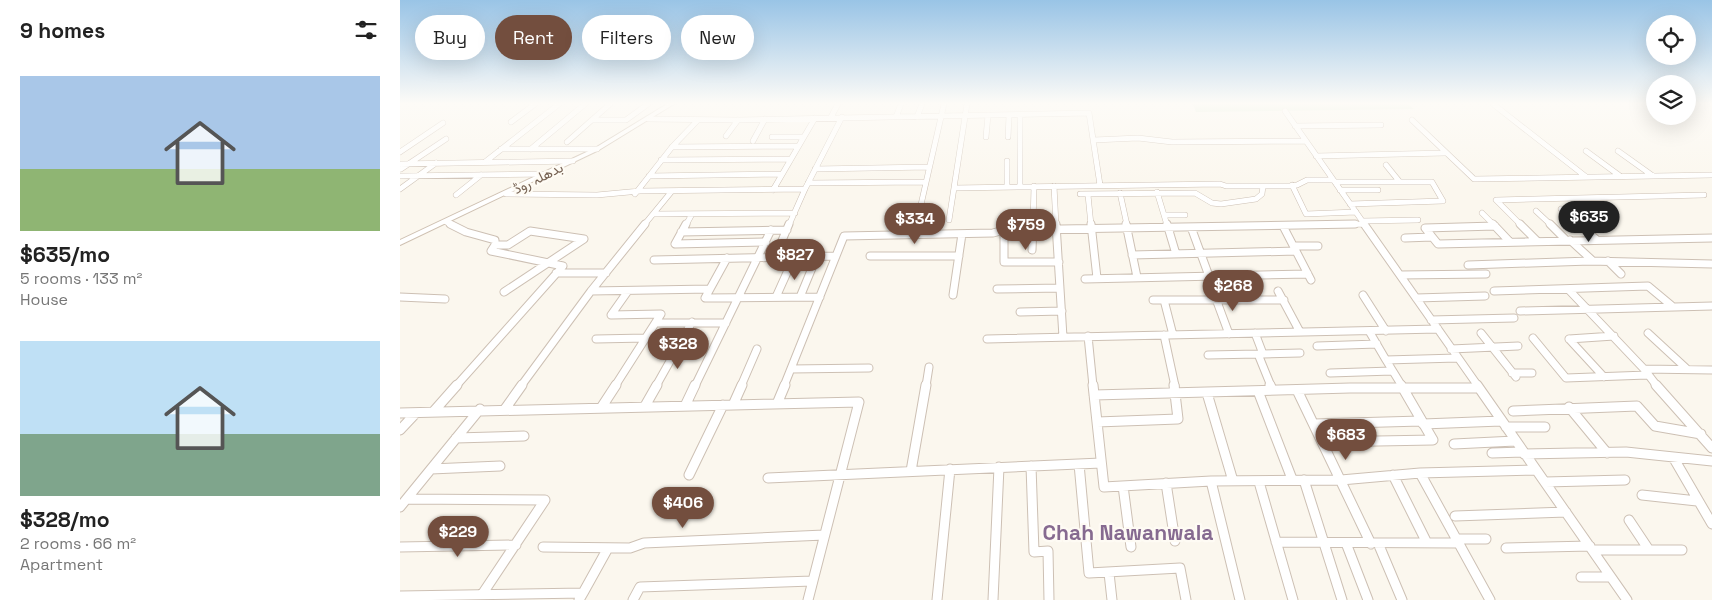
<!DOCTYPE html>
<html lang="en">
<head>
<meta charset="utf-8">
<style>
	body { margin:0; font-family:"Space Grotesk",Vazirmatn,sans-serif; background:#f6f6f6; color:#222; height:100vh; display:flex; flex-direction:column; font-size:19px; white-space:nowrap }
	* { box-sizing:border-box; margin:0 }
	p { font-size:16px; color:#767676 }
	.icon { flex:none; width:28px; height:28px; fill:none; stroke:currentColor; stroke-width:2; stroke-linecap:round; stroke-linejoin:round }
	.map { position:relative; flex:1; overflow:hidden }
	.side { display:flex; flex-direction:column; background:#fff; width:400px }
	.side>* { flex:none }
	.top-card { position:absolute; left:15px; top:15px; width:475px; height:45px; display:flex; gap:10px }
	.tools { position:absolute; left:1246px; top:15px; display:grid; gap:10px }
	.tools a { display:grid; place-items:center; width:50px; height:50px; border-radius:50%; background:#fff; box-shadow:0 5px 20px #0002; font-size:25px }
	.price { position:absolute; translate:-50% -42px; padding:0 11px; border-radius:18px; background:#734e3e; color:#fff; font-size:16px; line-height:32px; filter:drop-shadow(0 1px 2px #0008) }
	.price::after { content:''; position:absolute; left:50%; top:30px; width:15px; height:11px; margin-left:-8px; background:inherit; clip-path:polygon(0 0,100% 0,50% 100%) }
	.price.on { background:#222; color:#fff }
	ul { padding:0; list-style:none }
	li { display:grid; align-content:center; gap:10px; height:265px; padding:0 20px }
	li span { display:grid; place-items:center; height:155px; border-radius:0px; color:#555 }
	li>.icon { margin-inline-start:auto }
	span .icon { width:90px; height:90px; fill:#fffc; stroke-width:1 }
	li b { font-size:21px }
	h2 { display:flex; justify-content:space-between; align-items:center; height:60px; padding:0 20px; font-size:21px }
	.pill { padding:0 18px; border-radius:22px; background:#fff; box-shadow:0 5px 20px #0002; font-size:18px; line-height:45px }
	.pill.on { background:#734e3e; color:#fff }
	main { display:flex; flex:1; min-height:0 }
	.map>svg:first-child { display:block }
	.green { fill:#d6e8cd }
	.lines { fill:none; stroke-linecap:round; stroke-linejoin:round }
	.minor-far2-casing { stroke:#cdc0b4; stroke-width:6 }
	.minor-far1-casing { stroke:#cdc0b4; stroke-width:9 }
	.minor-casing { stroke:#cdc0b4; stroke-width:11 }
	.secondary-casing { stroke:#cfc1b2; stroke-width:2 }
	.minor-far2 { stroke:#fff; stroke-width:5 }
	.minor-far1 { stroke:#fff; stroke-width:7 }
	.minor { stroke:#fff; stroke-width:9 }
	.secondary { fill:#fff; fill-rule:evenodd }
	.labels { text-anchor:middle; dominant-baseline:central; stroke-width:4.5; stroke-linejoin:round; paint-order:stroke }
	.far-street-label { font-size:14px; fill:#756152; stroke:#fefbf4 }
	.near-neighbourhood-label { font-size:21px; font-weight:bold; fill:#866a90; stroke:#fefbf4 }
</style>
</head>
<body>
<main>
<section class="side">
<h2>9 homes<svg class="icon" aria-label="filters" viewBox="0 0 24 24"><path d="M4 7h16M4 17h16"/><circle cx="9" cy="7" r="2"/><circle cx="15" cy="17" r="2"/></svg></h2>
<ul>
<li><span style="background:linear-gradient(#a9c7e8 60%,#8fb573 0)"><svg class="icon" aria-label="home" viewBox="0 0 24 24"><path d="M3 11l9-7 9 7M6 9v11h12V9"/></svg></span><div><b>$635/mo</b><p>5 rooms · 133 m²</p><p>House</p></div></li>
<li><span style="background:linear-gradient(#bfe0f5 60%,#7fa58c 0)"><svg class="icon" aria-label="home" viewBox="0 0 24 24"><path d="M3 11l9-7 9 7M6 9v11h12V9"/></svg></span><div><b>$328/mo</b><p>2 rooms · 66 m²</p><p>Apartment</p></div></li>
</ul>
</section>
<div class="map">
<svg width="1312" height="600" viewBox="0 0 1312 600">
	<rect width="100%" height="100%" fill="#fbf7ee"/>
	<path class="green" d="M793,104H1008L1014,109L796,112Z"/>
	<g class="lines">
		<g class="minor-far2-casing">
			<path id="minor-far2" d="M1093,104L1185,176
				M885,111L965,225
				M620,116V187
				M431,117L438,104
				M496,117L501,104
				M517,117L522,104
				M248,119L338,120L689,113L700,185
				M192,120H226L248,104
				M1012,120L1074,179L1312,175
				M111,122L135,104
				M895,126L981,125
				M326,136L338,120
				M372,137H403
				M586,137L588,115
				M608,137L609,116
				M694,140L738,138L772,142L905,141
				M353,141L365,119
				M167,142L210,104
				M272,147L398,146
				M101,149H197
				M131,149L185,104
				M1186,151L1220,176
				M1218,151L1253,176
				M0,152L43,123
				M916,156L1045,153
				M261,160L391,159
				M607,161V187
				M85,162L159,104
				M0,164L173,161
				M986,165L999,181
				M1,169L46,139
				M415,169L529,167
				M0,176L147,174
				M249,176L382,174
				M935,182H1032L1043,201L950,204
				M408,183L525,182
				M892,185L906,214L956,212
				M654,186L656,225
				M554,188L820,184L826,186H889L897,185L907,180H933
				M0,189L36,163
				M373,190L415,118
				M940,190H978
				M757,192L767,225
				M720,193L727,225
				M106,194L197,195L240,191L405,189
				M235,194L272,147L298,120
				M680,194L795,193L812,203L821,204L856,199L862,194L863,186
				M56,195L81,175
				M688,195L691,225
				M1161,209L1180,225
				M1136,211L1151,225
				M1082,213L1094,225
				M255,214L395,213
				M764,215H785
				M549,220L567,104
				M962,221L1018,220
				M46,222L53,225
				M517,222L544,104
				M244,225L272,191
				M286,225L292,214
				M389,225L405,189L442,117
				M633,225L634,186
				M885,225L964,224
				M1121,225L1096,200L1304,195"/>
		</g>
		<g class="minor-far1-casing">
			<path id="minor-far1" d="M50,224L66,232L95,240V245L91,251L163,266L56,386
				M286,224L275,244L366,242
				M656,224L663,337
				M691,224L697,278
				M726,224L737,277
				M767,224L776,254
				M964,224L1078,386
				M1093,224L1110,242
				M1120,224L1137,241
				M1150,224L1166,240
				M1179,224L1197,240
				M883,226L911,280
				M1095,226L1025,228L1038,244L1312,238
				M791,227L809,276
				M604,230V262H659
				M281,232L387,230
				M1005,238L1032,237
				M1170,240L1193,261
				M95,245H108L130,231L184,239L104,292
				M894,246H918
				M632,250L633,224
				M732,255L896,251
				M470,256H559
				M375,257L389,224
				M327,258L305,298L420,297
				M254,260L436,256
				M1208,261L1221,274
				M1068,265L1190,261L1312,264
				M156,273H206
				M1000,275L1086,274
				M685,279L908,274
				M597,289L660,288
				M1168,289L1244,369L1257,386
				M191,291L310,289
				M878,291L900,332
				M1094,291L1248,286L1272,306
				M553,295L562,234
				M963,295L986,331
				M0,297L45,299
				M376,297L394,257
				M400,297L417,256
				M1016,298L1085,296
				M816,299L829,334
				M753,300H884
				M764,300L773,335
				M1120,311L1312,306
				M620,312L662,311
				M1031,320L1114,318
				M256,323H326
				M969,331L986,360L1057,358
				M855,333L863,354H858L871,386
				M1081,333L1116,377
				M1248,333L1287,369
				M764,335L775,386
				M688,336L693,386
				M1133,338L1166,378L1247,375
				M196,339L246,338
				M587,339L1038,329
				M1169,339L1204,377
				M1169,339L1214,336
				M917,346L977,344
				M1051,349L1118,346
				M863,354L900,353
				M808,355L858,354
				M986,360L1002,386
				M391,369L469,368
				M1244,369L1312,370
				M930,373L992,371
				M1112,373H1132
				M121,386L191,291L245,224
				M215,386L261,314L211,315L228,291
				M256,386L292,322
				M295,386L371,230
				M341,386L357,349
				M384,386L444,236L593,233L604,230L955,224
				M526,386L529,367"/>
		</g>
		<g class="minor-casing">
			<path id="minor" d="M693,385L704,487L811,481L941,480L1020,473L1136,470
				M870,385L872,390
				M1077,385L1227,600
				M1256,385L1312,448
				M897,390L971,544
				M858,391L892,479
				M807,393L833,481
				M694,395L950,388H1078
				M377,404L385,385
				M333,405L342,385
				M245,406L257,385
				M285,406L295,385
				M1169,407L1207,453
				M201,408L216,385
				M105,409L122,385
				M34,411L57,385
				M1113,411L1237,406L1255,426L1301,434
				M0,413L459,402L408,600
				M697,422L778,419L774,385
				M914,424L1021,421
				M1023,424L1101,421
				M1106,427H1145
				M0,430L16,413
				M56,438L124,436
				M923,442L1033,440L1001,385
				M1054,444L1115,441
				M1092,453L1123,452
				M1124,454L1226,452L1312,461
				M1273,457L1312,524
				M679,464L689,573L780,568L786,600
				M631,466L634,552L648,551L649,600
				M31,469L100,466
				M511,471L526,385
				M1020,473L1090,600
				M289,475L323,405
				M993,475L1027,543
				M368,478L701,463
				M904,480L942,600
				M811,481L840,600
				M859,482L893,600
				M1145,482L1225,480
				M766,483L775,541
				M723,486L731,547
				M1242,495L1297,501
				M7,499L145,500L83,593
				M0,507L80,409
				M1055,516L1166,512
				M1229,520L1249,550
				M1057,539H1086
				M876,542L1058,543
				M946,543L968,600
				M978,543L1002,600
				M0,547L116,545
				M143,547L230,548L244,543L424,535
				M1106,548L1190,546
				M1193,550H1282
				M709,573L712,600
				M1181,577H1211
				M183,593L208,548
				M0,596L183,593L179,600
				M233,600L240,587L412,581
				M537,600L550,469
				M593,600L599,467"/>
		</g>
		<g class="secondary-casing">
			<path id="secondary" d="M267,104H274L199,150L0,245V240L195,148Z"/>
		</g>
		<use href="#minor-far2" class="minor-far2"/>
		<use href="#minor-far1" class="minor-far1"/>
		<use href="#minor" class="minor"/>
		<use href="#secondary" class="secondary"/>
	</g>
	<linearGradient id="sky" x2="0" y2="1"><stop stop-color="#99c4e6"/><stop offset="0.55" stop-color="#fdfbf7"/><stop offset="1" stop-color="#fdfbf7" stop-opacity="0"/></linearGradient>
	<rect width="1312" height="188" fill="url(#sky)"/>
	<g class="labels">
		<g class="far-street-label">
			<text transform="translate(138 178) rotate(-26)">بدھلہ روڈ</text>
		</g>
		<g class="near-neighbourhood-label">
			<text x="728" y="532">Chah Nawanwala</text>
		</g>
	</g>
</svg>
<div class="tools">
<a><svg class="icon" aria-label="locate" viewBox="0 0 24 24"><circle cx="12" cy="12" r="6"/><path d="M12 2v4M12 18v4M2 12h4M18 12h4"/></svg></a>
<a><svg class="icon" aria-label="layers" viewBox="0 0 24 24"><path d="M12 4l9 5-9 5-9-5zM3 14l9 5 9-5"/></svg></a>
</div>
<b class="price on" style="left:1189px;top:243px">$635</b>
<b class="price" style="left:515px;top:245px">$334</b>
<b class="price" style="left:626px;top:251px">$759</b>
<b class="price" style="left:395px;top:281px">$827</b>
<b class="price" style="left:833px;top:312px">$268</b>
<b class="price" style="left:278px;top:370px">$328</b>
<b class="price" style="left:946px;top:461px">$683</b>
<b class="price" style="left:283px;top:529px">$406</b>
<b class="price" style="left:58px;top:558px">$229</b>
<div class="top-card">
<a class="pill">Buy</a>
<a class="pill on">Rent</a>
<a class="pill">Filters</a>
<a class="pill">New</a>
</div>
</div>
</main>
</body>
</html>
